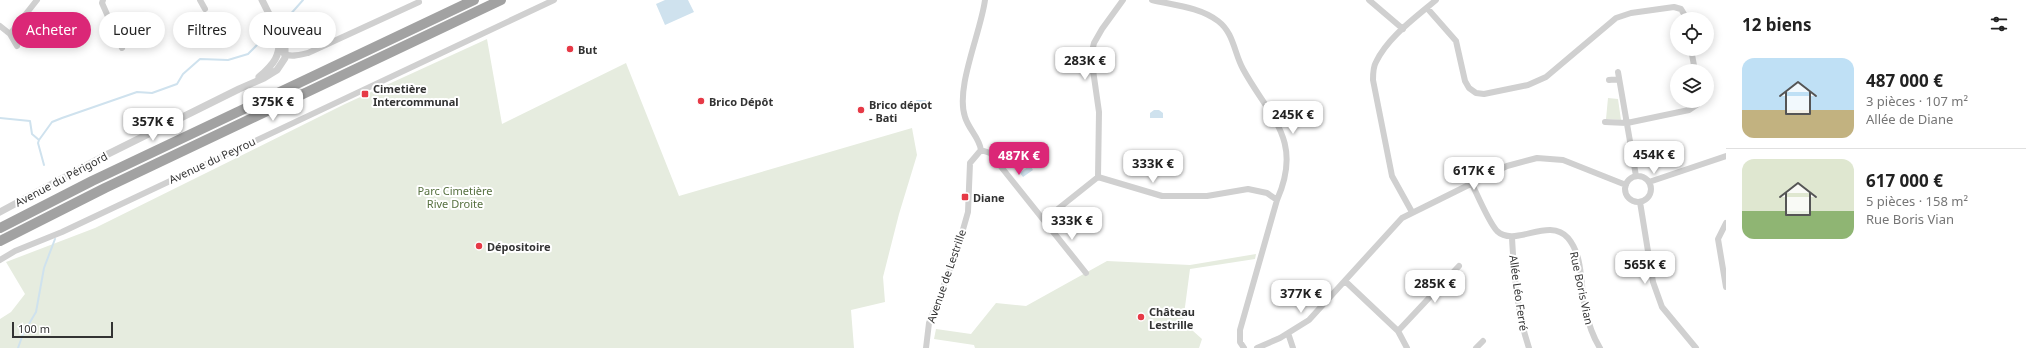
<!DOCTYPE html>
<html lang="fr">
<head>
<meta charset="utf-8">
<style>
	body { margin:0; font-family:"Noto Sans",sans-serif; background:#f2f2f2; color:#222; height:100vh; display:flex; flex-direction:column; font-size:15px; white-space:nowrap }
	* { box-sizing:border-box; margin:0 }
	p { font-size:13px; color:#767676 }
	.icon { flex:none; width:22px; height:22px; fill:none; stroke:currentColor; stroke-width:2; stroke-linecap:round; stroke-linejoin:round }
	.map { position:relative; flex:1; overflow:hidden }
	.panel { display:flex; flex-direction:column; background:#fff; width:300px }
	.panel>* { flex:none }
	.banner { position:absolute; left:12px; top:12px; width:380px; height:36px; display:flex; gap:8px }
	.buttons { position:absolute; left:1670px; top:12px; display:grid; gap:8px }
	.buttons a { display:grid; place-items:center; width:44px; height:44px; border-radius:50%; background:#fff; box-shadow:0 2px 10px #0003; font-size:20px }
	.scale { position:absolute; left:12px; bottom:10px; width:101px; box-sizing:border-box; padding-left:4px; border:2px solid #333; border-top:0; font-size:11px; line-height:14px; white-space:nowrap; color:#333; -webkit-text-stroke:3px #fff; paint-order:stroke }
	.price { position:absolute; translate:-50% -34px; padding:0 9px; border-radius:8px; background:#fff; color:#222; font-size:13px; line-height:26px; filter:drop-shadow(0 1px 2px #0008) }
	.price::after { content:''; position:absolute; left:50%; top:24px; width:12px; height:9px; margin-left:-6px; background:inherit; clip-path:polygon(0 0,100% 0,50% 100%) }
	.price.on { background:#db2777; color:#fff }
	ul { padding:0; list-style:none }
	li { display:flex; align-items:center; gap:12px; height:100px; padding:0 16px }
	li+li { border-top:1px solid #e0e0e0 }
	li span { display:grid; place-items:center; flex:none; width:112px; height:80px; border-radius:12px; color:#555 }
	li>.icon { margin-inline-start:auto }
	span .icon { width:48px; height:48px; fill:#fffc; stroke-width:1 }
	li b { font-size:17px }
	h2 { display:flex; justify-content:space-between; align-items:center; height:48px; padding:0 16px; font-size:17px }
	.chip { padding:0 14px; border-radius:18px; background:#fff; box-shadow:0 2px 10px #0003; font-size:14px; line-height:36px }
	.chip.on { background:#db2777; color:#fff }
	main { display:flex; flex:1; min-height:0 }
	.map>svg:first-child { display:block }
	.green { fill:#e6ecdf }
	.water { fill:#cfe2ee }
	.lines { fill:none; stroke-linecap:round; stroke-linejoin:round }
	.stream { stroke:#cfe2ee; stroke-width:2 }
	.minor { stroke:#d0d0d0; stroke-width:6 }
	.tertiary { stroke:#d0d0d0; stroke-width:7 }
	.trunk { stroke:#a2a2a2; stroke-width:10 }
	.poi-dot { fill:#e63946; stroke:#fff; stroke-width:1.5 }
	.labels { text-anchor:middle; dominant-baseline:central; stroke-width:4; stroke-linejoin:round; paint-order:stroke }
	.poi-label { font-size:11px; font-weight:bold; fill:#333; stroke:#fff; text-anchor:start }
	.street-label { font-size:11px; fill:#333; stroke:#fff }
	.park-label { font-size:11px; fill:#56703f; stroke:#fff }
</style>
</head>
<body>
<main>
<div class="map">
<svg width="1726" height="348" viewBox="0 0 1726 348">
	<rect width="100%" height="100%" fill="#fff"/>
	<path class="green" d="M487,39L502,124L626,63L679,196L912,128L917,155L899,214L883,277L885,302L851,310L854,348H0V319L11,312L25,294L6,262L95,228L345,104Z
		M1608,98L1618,99L1621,120L1606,119Z
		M1256,254L1255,259L1190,269L1183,322L1202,339L1199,348H975L974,345L934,339L936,329L971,334L996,303L1026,306L1107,261L1190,265Z"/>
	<path class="water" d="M665,0H688L694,12L665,25L656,4Z
		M916,100H926V105L921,106L920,110L916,109Z
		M1154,110H1159L1163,113V118H1150V113Z
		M1030,165L1033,170L1023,177L1020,173Z"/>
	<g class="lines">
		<path class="stream" d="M277,26L288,17L303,0
			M0,118L30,121L32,134L39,140
			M39,140L52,122L62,118L137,92L152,93L177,84L183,74L200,59L228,60L248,54L274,28
			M39,140L38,143L44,165
			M18,348L23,334L36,312L44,268L55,239"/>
		<path class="minor" d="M103,0L102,3L122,48
			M200,0L205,9
			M1152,0C1173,5 1200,7 1218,21C1234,33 1234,53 1243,69C1269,117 1304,139 1277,200L1240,330V342L1244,348
			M1369,0L1403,29
			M1427,8L1456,41L1465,81L1469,88L1476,93L1484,94L1528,85L1546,77L1616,18L1631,13L1674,7L1681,9L1687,19
			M0,26L10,34L17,46
			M10,34L37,0
			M1691,49L1695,71
			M283,53C289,58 300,55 308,53L419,2
			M1618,72L1636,176
			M1609,80L1619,79
			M1605,122L1627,123L1689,110L1698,104V101
			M981,150L990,153L1086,273
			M1625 189a13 13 0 1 1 26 0a13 13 0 1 1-26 0Z
			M1098,177L1099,112L1091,56L1094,43L1102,29L1123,0
			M1471,182C1477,194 1489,223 1497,231C1515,248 1549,216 1568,238C1584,257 1580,286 1585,308C1588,322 1593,337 1600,348
			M1649,182L1726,156
			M1640,202L1653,282L1662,307L1696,348
			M1412,212L1392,176L1373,80C1373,74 1373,67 1376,62C1388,37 1415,18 1436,0
			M1044,220L1098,177L1162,196H1207L1248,189L1267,193L1277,200
			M1726,223L1718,239L1726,287
			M1512,238C1514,274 1517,313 1529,348
			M0,260L15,251L62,232L554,0
			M1345,281L1398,331L1407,348
			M1398,331L1459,266
			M1288,333L1293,348
			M926,348L929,323L956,254L968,212L970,163L981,150C979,137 969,130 965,117C955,88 981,32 985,0
			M1257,348L1280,338L1309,320L1402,218L1507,166L1537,158L1563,160L1626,185
			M1476,348L1483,341"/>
		<path class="tertiary" d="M259,77C273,65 282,55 278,36
			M0,212L104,156L239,89L264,78L277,70L285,58V46L262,0"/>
		<path class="trunk" d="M0,228L92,181L474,0
			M0,241L105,188L501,0"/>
	</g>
	<g class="poi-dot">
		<circle cx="570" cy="49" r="4"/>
		<rect x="361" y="90" width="8" height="8" rx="2"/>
		<circle cx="701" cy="101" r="4"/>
		<circle cx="861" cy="110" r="4"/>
		<rect x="961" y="193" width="8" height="8" rx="2"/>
		<circle cx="479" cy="246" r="4"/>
		<circle cx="1141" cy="317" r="4"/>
	</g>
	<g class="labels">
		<g class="poi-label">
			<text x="578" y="49">But</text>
			<text x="373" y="88">Cimetière<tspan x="373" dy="13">Intercommunal</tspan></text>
			<text x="709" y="101">Brico Dépôt</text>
			<text x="869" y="104">Brico dépot<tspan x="869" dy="13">- Bati</tspan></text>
			<text x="973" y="197">Diane</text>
			<text x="487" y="246">Dépositoire</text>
			<text x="1149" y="311">Château<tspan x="1149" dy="13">Lestrille</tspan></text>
		</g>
		<g class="street-label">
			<text transform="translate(212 160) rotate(-25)">Avenue du Peyrou</text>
			<text transform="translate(61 179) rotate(-28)">Avenue du Périgord</text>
			<text transform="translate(946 276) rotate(-71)">Avenue de Lestrille</text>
			<text transform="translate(1582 288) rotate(78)">Rue Boris Vian</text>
			<text transform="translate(1519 293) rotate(82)">Allée Léo Ferré</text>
		</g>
		<g class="park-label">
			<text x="455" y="190">Parc Cimetière<tspan x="455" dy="13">Rive Droite</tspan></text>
		</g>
	</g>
</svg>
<div class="buttons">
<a><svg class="icon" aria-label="locate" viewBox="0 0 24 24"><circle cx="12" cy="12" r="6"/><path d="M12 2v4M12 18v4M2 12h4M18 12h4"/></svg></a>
<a><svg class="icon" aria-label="layers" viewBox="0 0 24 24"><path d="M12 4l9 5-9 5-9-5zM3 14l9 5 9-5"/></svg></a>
</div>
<div class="scale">100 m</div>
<b class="price" style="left:1085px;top:81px">283K €</b>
<b class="price" style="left:273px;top:122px">375K €</b>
<b class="price" style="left:1293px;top:135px">245K €</b>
<b class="price" style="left:153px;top:142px">357K €</b>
<b class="price" style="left:1654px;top:175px">454K €</b>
<b class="price on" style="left:1019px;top:176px">487K €</b>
<b class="price" style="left:1153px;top:184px">333K €</b>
<b class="price" style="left:1474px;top:191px">617K €</b>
<b class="price" style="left:1072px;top:241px">333K €</b>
<b class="price" style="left:1645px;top:285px">565K €</b>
<b class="price" style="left:1435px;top:304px">285K €</b>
<b class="price" style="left:1301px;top:314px">377K €</b>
<div class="banner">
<a class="chip on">Acheter</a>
<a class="chip">Louer</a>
<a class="chip">Filtres</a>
<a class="chip">Nouveau</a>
</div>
</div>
<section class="panel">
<h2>12 biens<svg class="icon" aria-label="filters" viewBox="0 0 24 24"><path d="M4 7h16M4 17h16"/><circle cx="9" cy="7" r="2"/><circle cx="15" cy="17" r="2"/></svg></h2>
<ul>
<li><span style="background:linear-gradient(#bfe0f5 65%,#c2b280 0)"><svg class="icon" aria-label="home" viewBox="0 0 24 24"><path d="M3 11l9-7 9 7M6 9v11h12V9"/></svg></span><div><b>487 000 €</b><p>3 pièces · 107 m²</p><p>Allée de Diane</p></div></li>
<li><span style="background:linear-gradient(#dfe7d0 65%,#8fb573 0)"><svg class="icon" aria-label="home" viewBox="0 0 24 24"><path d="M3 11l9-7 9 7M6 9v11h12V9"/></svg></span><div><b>617 000 €</b><p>5 pièces · 158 m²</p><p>Rue Boris Vian</p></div></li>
</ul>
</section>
</main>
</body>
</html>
